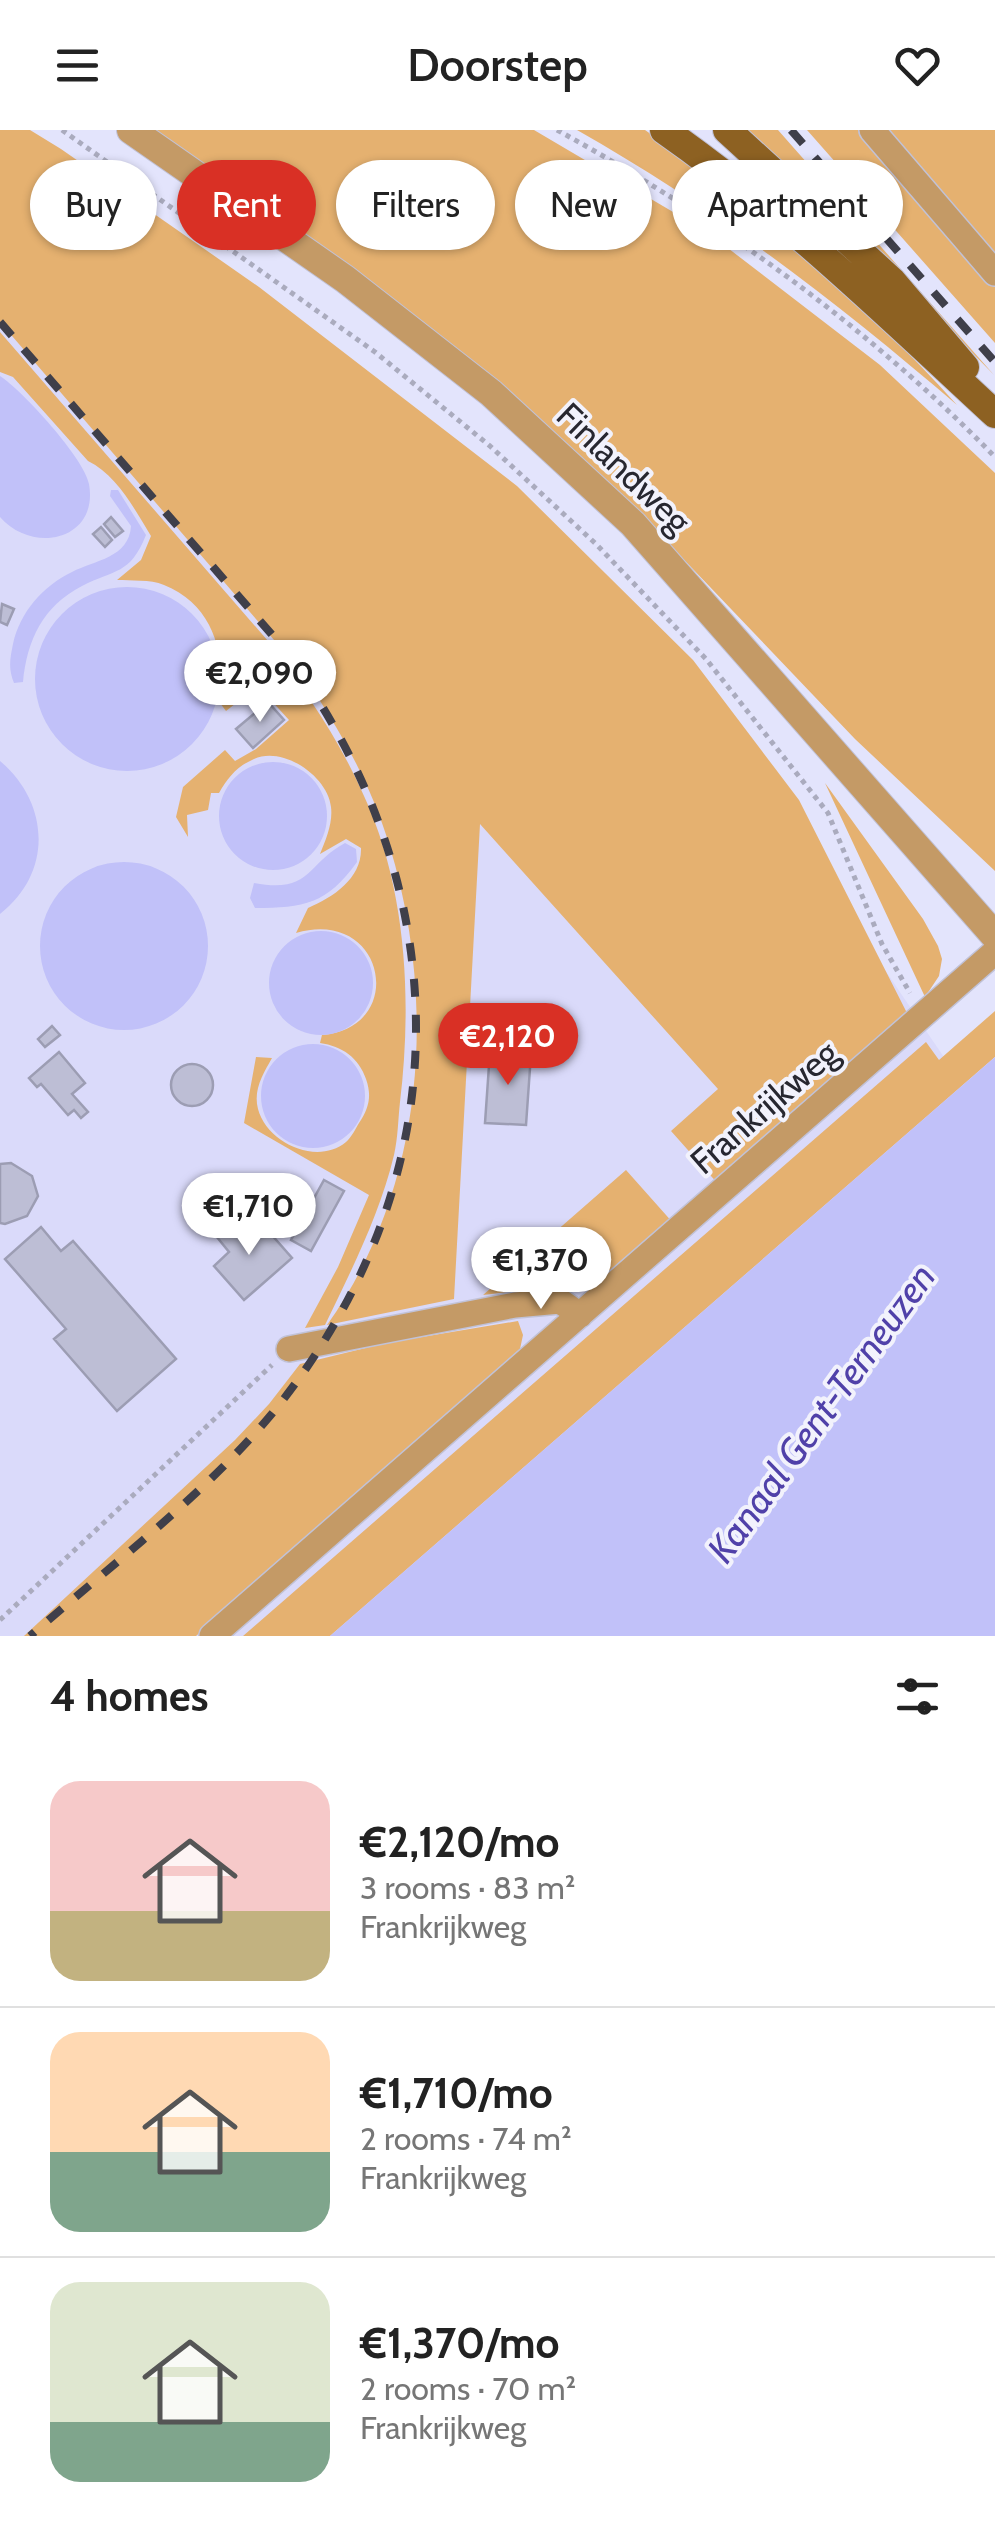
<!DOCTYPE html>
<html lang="en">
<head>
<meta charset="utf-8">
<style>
	body { margin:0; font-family:Cabin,sans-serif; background:#f6f6f6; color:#222; height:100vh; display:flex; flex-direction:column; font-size:38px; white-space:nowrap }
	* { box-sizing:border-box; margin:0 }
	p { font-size:32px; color:#767676 }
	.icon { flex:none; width:55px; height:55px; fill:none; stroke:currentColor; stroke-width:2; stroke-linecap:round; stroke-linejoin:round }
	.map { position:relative; height:1506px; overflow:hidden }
	.panel { display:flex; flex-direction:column; background:#fff; flex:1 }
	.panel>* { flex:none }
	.banner { position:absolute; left:30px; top:30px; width:935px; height:90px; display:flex; gap:20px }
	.price { position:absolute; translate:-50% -85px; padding:0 22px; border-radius:35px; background:#fff; color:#222; font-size:32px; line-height:65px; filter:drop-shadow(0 2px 5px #0008) }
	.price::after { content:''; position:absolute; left:50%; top:60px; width:30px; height:22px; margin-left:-15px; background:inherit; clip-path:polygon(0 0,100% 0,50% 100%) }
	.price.selected { background:#d93025; color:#fff }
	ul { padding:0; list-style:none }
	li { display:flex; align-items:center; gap:30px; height:250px; padding:0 50px }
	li+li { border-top:2px solid #e0e0e0 }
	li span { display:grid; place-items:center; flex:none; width:280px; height:200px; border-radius:30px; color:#555 }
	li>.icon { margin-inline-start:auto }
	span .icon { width:120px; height:120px; fill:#fffc; stroke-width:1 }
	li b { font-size:42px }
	h2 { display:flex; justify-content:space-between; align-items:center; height:120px; padding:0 50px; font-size:42px }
	.tag { padding:0 35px; border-radius:45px; background:#fff; box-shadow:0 2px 8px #0004; font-size:35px; line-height:90px }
	.tag.selected { background:#d93025; color:#fff }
	header { display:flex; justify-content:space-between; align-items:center; height:130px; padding:0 50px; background:#fff; font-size:45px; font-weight:600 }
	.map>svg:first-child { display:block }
	.built { fill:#dadafa }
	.green { fill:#e5b170 }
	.water { fill:#c1c1f9 }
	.building { fill:#bdbed5; stroke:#9c9db3; stroke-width:2.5 }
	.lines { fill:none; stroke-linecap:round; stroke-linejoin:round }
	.minor-casing { stroke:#c1c2d7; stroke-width:28 }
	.tertiary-casing { stroke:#c1c2d7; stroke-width:30 }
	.primary-casing { stroke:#c1c2d7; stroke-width:30 }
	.path { stroke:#aaabbe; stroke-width:5; stroke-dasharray:5 5; stroke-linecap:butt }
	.minor { stroke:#c49a66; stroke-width:25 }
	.tertiary { stroke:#c49a66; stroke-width:28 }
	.primary { stroke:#8d6122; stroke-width:28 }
	.rail { stroke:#3f3f4a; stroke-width:8; stroke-dasharray:18 18; stroke-linecap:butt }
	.labels { text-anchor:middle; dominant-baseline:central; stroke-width:8; stroke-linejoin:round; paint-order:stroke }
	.street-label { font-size:35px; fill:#272730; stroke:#f2f2fc }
	.water-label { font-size:38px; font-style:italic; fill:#5041a9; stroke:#f2f2fc }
</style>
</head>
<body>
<header><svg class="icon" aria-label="menu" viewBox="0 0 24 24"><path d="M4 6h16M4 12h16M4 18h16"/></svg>Doorstep<svg class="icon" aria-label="heart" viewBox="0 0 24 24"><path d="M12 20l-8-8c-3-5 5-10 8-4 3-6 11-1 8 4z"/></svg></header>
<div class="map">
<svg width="995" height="1506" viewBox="0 0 995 1506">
	<rect width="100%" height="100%" fill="#e3e4fc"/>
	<path class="built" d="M0,49L668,518L995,1003L440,1506H0Z"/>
	<path class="green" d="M0,0H30L61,19L259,157L517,356L693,530L799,670L908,885L719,1055L671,1001L718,959L480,694L454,1169L327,1195C425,1058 438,873 389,714C370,651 336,593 299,539L0,192Z
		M152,0H534L707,102L880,235L995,343V741L855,609L689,435L573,322Z
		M577,0H645L669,17C770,99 871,178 957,275C838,173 715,78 577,0Z
		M746,0H778L994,245L871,119Z
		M807,0H861L995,154V213Z
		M882,0H995V130Z
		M0,202L268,511C305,560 339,609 364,666C407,759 412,872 400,972C398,990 398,1008 394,1025C380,1084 351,1141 325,1195L305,1198L338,1137L369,1065L244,993L256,927L272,928C263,944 253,960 258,979C267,1013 317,1036 346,1012C351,1008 356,998 359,993C369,978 372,966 366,949C359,928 342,916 320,913L322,905C408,898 386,777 296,803L308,778C334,767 362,748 361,718L346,709L320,724C326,709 333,693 331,677C328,646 281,614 252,630C236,637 227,649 219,663H211L208,680L187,685L188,707L176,687L183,657L225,620L235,631L256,619L289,590L258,556L226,581L220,573C225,524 215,476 164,455C150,449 131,451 117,450L141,430L151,406C135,380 117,345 88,331L13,247L0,242Z
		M825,653L923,789L938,816L942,829L939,846L925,867Z
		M995,881V927L330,1506H243L926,912L939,930Z
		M626,1040L674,1094L612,1150L483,1165Z
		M518,1191L523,1205L520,1219L196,1506H24L235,1310L269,1274L300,1234L386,1213Z"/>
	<path class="water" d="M0,246C22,260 85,329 89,354C99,410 33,425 0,387Z
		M111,360H118L146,405C130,445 115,439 82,456C43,476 27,510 23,552L14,553C8,538 10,529 13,514C20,482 43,456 72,442C95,430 129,428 131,396L110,366Z
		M35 549a92 92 0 1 1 184 0a92 92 0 1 1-184 0Z
		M0,631C50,673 53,743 0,784Z
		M219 686a54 54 0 1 1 108 0a54 54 0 1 1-108 0Z
		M345,713L356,719L357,732C327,774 304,778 255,778L250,768L254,753C311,764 306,734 345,713Z
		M40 816a84 84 0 1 1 168 0a84 84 0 1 1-168 0Z
		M269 853a52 52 0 1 1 104 0a52 52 0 1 1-104 0Z
		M261 966a52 52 0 1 1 104 0a52 52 0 1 1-104 0Z
		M995,927V1506H330Z"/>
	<path class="building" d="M111,387L123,401L115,407L104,394Z
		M101,397L112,410L105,417L93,404Z
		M2,474L14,479L7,495L0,492Z
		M268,572L284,590L253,618L236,599Z
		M52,896L60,905L45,917L38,909Z
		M490,921L531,924L526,995L485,993Z
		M59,922L85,953L72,964L88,982L81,988L74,980L68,985L41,954L37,957L29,948Z
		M171 955a21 21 0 1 1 42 0a21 21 0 1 1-42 0Z
		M11,1033L32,1046L38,1066L27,1086L5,1094L0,1093V1034Z
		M324,1050L344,1061L311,1121L291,1110Z
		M223,1092L233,1093L247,1107L262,1094L292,1128L244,1170L214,1136L229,1122L216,1106L217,1098Z
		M41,1097L61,1121L73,1111L176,1229L117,1281L54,1209L66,1199L5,1129Z"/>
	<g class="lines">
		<g class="minor-casing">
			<path id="minor" d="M872,0L995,143
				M289,1219L515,1175L560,1171L580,1185
				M212,1506L995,822"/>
		</g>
		<g class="tertiary-casing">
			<path id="tertiary" d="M131,0L345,149L491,263L633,394L995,806"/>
		</g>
		<g class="primary-casing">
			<path id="primary" d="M664,0C784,84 888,185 995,284
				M727,0L892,151L965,237"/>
		</g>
		<path class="path" d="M62,0L375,222L490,316L596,414L706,529L828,683L882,814L910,863
			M557,0C714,86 870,198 995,327
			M0,1490L272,1235"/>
		<use href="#minor" class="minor"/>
		<use href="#tertiary" class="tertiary"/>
		<use href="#primary" class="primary"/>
		<path class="rail" d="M791,0L995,232
			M0,192L274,507C462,748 466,1049 270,1286C202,1367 110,1436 30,1506"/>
	</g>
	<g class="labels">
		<g class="street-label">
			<text transform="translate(624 338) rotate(44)">Finlandweg</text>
			<text transform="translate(764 977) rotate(-41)">Frankrijkweg</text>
		</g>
		<g class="water-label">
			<text transform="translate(821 1283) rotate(-54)">Kanaal Gent-Terneuzen</text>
		</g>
	</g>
</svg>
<b class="price" style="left:260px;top:595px">€2,090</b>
<b class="price selected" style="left:508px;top:958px">€2,120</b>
<b class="price" style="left:249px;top:1128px">€1,710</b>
<b class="price" style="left:541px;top:1182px">€1,370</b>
<div class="banner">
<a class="tag">Buy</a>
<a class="tag selected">Rent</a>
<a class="tag">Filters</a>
<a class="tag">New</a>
<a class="tag">Apartment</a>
</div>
</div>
<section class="panel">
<h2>4 homes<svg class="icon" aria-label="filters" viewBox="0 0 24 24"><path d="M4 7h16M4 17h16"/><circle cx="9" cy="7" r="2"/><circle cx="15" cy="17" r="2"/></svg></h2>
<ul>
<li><span style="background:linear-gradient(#f6c9c9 65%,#c2b280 0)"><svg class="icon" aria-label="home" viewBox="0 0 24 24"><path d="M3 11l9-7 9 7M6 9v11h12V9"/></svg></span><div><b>€2,120/mo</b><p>3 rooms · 83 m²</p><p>Frankrijkweg</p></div></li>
<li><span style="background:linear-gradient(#ffd9b3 60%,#7fa58c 0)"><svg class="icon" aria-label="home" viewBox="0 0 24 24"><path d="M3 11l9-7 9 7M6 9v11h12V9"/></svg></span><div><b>€1,710/mo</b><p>2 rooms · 74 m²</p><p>Frankrijkweg</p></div></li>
<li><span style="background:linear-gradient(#dfe7d0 70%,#7fa58c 0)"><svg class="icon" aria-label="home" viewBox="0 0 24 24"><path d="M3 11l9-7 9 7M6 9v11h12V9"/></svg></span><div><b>€1,370/mo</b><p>2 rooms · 70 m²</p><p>Frankrijkweg</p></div></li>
</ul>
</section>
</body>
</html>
